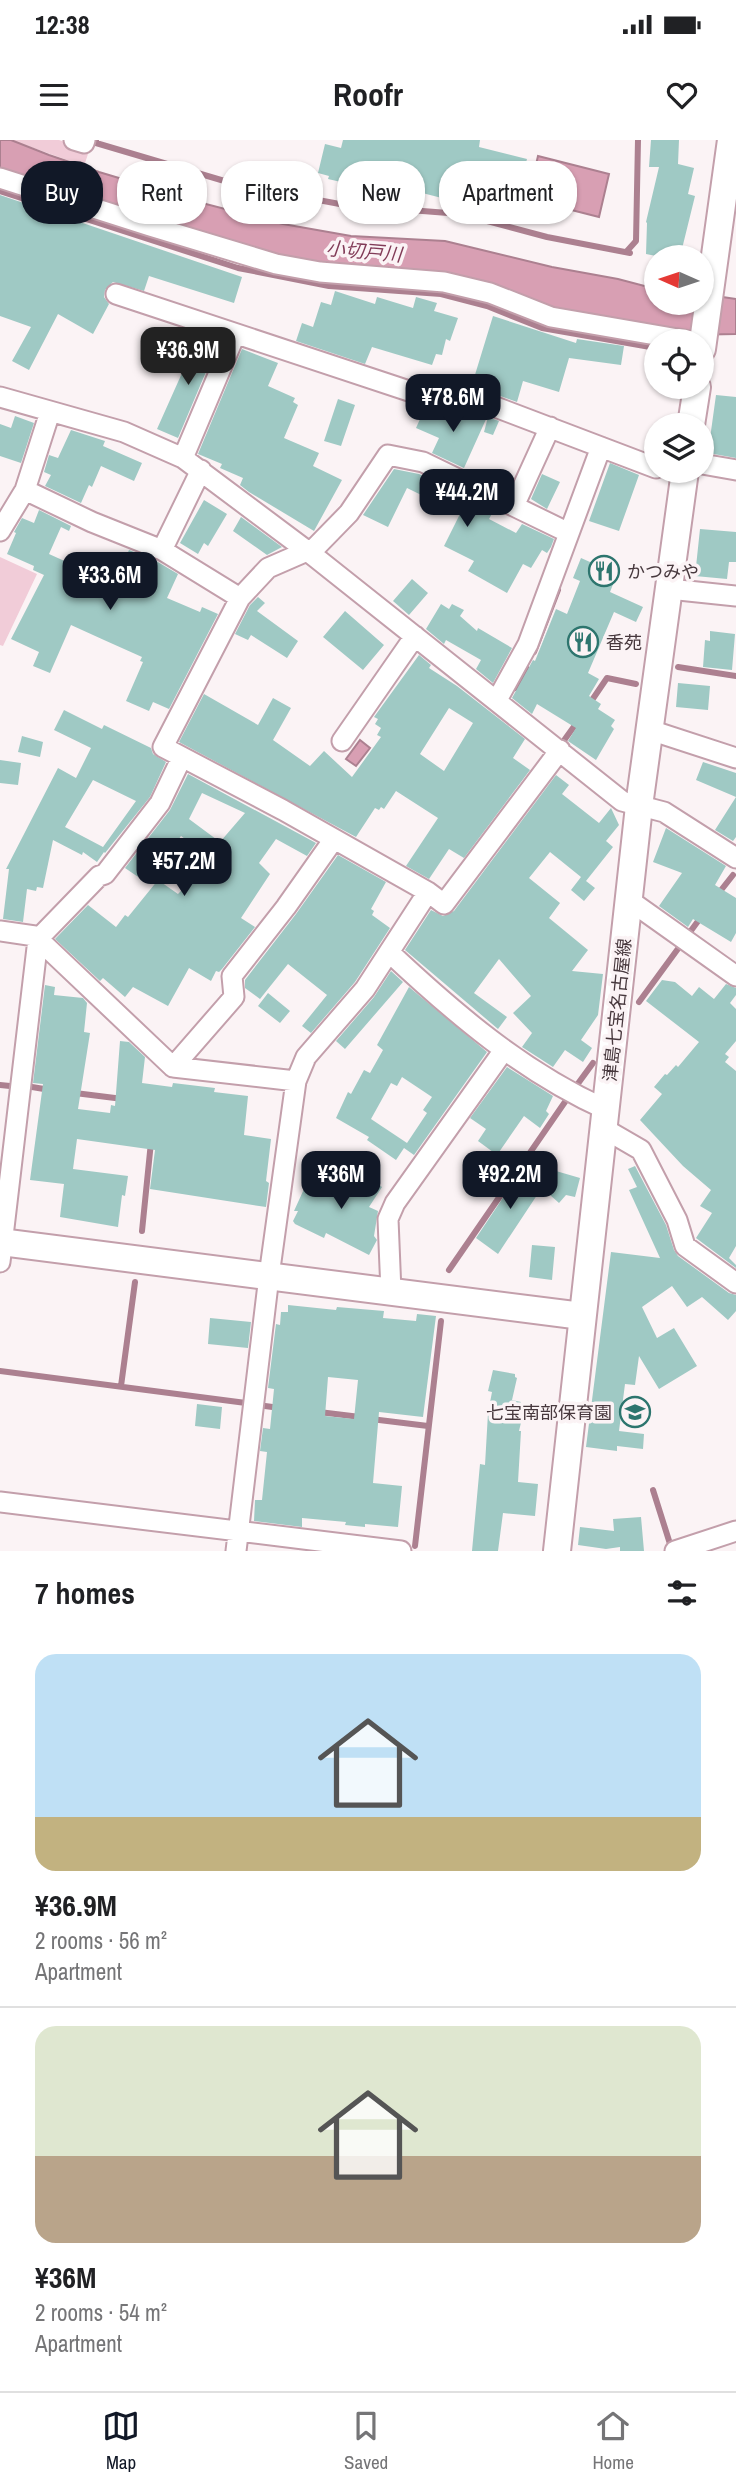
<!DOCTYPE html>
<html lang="en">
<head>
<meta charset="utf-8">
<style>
	body { margin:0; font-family:"Archivo Narrow","Noto Sans JP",sans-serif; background:#f6f6f6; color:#202124; height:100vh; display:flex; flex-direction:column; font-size:26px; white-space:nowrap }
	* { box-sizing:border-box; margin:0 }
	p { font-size:23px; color:#757577 }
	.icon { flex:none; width:38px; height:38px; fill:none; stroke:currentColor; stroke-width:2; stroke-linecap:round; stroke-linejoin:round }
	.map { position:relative; height:1411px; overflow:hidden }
	.panel { display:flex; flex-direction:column; background:#fff; flex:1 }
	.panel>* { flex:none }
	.guide { position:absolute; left:21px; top:21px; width:695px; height:63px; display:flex; gap:14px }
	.needle { width:46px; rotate:273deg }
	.controls { position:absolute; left:644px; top:105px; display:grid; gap:14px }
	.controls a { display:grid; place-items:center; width:70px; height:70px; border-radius:50%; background:#fff; box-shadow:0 2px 5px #0004; font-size:35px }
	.price { position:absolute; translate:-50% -60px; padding:0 16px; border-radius:14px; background:#111827; color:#fff; font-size:23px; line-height:46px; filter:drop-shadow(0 2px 4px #0008) }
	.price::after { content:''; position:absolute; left:50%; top:42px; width:21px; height:16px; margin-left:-10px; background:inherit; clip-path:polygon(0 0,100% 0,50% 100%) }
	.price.on { background:#222; color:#fff }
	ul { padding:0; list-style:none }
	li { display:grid; align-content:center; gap:14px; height:371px; padding:0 35px }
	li+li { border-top:2px solid #e0e0e0 }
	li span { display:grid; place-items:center; height:217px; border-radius:21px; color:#555 }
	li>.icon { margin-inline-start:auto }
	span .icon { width:126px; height:126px; fill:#fffc; stroke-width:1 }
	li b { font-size:30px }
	h2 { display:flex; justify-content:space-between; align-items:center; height:84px; padding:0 35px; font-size:30px }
	.chip { padding:0 24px; border-radius:28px; background:#fff; box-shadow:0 2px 5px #0004; font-size:24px; line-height:63px }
	.chip.on { background:#111827; color:#fff }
	.status { display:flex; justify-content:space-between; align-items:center; height:49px; padding:0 35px; background:#fff; direction:ltr }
	.status svg { height:19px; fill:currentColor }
	header { display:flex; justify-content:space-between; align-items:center; height:91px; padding:0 35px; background:#fff; font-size:32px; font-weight:700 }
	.dock { display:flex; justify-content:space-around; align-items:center; height:98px; border-top:2px solid #e0e0e0; background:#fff; font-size:19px; color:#757577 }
	.dock a { display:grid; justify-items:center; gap:4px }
	.dock .on { color:#111827 }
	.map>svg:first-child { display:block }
	.green { fill:#f1ccd8 }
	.water { fill:#d89fb3; stroke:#ac8090; stroke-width:2 }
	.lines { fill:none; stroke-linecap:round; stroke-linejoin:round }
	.stream { stroke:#ac8090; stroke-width:6 }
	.building { fill:#9fc9c4; fill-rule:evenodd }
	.street-casing { stroke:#c39fab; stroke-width:23 }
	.secondary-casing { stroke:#c39fab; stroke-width:30 }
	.street { stroke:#fff; stroke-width:19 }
	.secondary { stroke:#fff; stroke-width:26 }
	.labels { text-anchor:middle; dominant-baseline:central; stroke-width:7; stroke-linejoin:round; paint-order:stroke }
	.poi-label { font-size:18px; fill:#47383d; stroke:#fbf3f5; text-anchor:start }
	.street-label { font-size:18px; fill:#47383d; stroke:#fbf3f5 }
	.water-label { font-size:19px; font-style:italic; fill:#823c58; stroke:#fbf3f5 }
</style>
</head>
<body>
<div class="status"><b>12:38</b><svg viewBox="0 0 49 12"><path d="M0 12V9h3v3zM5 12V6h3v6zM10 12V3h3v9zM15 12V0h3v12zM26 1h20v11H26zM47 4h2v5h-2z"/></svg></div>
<header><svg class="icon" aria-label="menu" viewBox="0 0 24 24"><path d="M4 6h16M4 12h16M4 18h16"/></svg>Roofr<svg class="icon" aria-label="heart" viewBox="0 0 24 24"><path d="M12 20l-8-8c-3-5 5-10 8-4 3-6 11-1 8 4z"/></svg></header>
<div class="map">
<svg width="736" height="1411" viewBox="0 0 736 1411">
	<rect width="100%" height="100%" fill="#fbf3f5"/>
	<path class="green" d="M11,0H59L89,11L84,26Z
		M0,417L37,434L3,506L0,505Z"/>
	<path class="water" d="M0,0H11L49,15L99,32L202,63L283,84L351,96L445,101L552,127L618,139L656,149V163H702V154L736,159V194L686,195L341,126L281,117L0,31Z
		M538,16L609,34L599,77L528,59Z
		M360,600L370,608L356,626L346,619Z"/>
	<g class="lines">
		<path class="stream" d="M96,0V3L238,45L345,65L461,74L547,97L630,113
			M0,51L238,128L329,146L441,154L487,166L542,188L656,208
			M627,111L636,101L638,0
			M534,512L558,450
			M678,527L736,536
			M515,548L526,528
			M590,563L607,538L636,544
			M565,599L578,581
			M718,754L733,735
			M690,792L701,777
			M639,862L680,806
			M0,945L10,946
			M32,947L50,950
			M574,949L593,923
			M75,953L123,959
			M142,1091L151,1002
			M449,1130L567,959
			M0,1231L246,1263
			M121,1246L135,1142
			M265,1266L280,1268
			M319,1272L360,1277
			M371,1279L428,1286
			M653,1350L671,1407
			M415,1406L441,1181"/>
	</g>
	<path class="building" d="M343,0H480L479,7L527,19L520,46L505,42L500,62L467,54L465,64L403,48L401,56L328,39L329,36L318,33L325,4L341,8Z
		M651,0H679L678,24L694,28L688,54L695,56L680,117H661L646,114L647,83L646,82L659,27H649Z
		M0,55L242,137L234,163L149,136L144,151L113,142L105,150L104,157L109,164L93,194L58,174L29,230L12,221L31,187L0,176Z
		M335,151L375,164L377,157L413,168L416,157L437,163L434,171L458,178L450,201L446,199L442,215L436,214L432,225L372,207L365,224L296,201L302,183L313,187L321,162L331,165Z
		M493,176L576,203L577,199L624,206L621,225L569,218L559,252L523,241L517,262L495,254L497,245L474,238Z
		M199,195L219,201L178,298L157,289Z
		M242,209L278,223L268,246L295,258L293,262L298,265L284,298L319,313L313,326L342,340L314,391L249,352L240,345L243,338L220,328L222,324L198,314Z
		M716,255L736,257V318L708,313Z
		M338,259L355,265L341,306L324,301Z
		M425,268L452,280L456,269L466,274L468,270L487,277L464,328L432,313L439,298L416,288Z
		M15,276L34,283L21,323L0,316V284L11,288Z
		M488,277L499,281L493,295L484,292Z
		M71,290L105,301L103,306L142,323L134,341L101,326L92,347L89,345L81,363L45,346L51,335L44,332L49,315L58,318Z
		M610,323L639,335L619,391L589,381Z
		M394,329L419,334L494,370L489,379L516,393L522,384L554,399L551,407L547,413L542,410L531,428L523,424L507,453L468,431L474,421L444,406L460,374L407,348L388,387L363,375Z
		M542,334L560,342L547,369L531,359Z
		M204,360L227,374L208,406L204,403L198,414L180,403Z
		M39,370L71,386L69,391L61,387L49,414L91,433L99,413L123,424L129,410L156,421L178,434L167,458L200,472L202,467L218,474L169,569L153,562L149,571L126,561L143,522L140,521L142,517L104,500L71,485L50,533L33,526L39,512L11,499L44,435L33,430L34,426L7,414L16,393L14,392L22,378L34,383Z
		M241,377L282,407L267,415L233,391Z
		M700,389L736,392V422H729L727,439L695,436Z
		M581,418L617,434L610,452L643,467L636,482L614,472L588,533L599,539L589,556L601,564L598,569L615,580L611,586L614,589L596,620L568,601L576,588L537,564L532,574L512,558L533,520L535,521L556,469L567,474L580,441L573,438Z
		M412,439L428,453L409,475L393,461Z
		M258,457L265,463L257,471L298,501L287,518L251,495L248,500L235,494L250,465Z
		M441,464L449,469L452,464L464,470L460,476L477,491L478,488L512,508L493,543L476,529L481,520L446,500L444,504L426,489Z
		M345,471L384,505L363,530L323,497Z
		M710,491L735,494L732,530L703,527L705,500L710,501Z
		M419,515L431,525L429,528L457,546L525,599L513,618L530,630L464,718L449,709L429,739L406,726L438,678L396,651L384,669L381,667L379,670L375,668L356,697L179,602L204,554L258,585L273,558L291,568L273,600L310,626L324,611L352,637L381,597L377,595L381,588L375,584L378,579L374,577ZM449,568L473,583L444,631L420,614Z
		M678,543L710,546L708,570L676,567Z
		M64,570L102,589L104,585L151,608L153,614L166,622L150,657L105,713L104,712L97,722L83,712L82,715L53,700L43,748L37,747L36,751L27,749L23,782L3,779L9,729H6L58,628L76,638L91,608L54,590ZM93,640L136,661L103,707L65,687Z
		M22,596L43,602L40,617L18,612Z
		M0,620L21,623L18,645L0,643Z
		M703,622L736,633V697L733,701L715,690L736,657L696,640Z
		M188,634L316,703L307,716L276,699L259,723L270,734L241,778L255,787L222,829L219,832L216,831L211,841L189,828L168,866L133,847L125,857L103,838L100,841L55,799L88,765L116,787L125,775L128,777L158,740L178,754L212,719L181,696L147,743L125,728L170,670ZM202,653L245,673L220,702L189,679Z
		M556,635L569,645L562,654L599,683L611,668L619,685L606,701L613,707L586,741L595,748L584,761L571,750L581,737L550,712L529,738L560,763L549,778L588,810L572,831L603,834L598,875L581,900L592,908L583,922L565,910L553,927L522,907L532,893L513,873L531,856L499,819L474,853L507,877L498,889L405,810L431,770L443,776L454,771Z
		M666,688L726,726L715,745L736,758V793L731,802L693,779L688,787L659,766L682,733L653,722Z
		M338,715L386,742L371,769L374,771L372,775L390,788L355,842L311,893L302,886L327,855L288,824L260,859L245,848V840L296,774Z
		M391,831L403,842L345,909L336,901L374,857Z
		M662,840L675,842L692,856L699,847L714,859L726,844L736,848V855L730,863L736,869V901L725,914L729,917L725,922L736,931V1106L729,1118L736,1125V1128L696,1098L712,1073L700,1066L711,1050L683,1026L640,980L662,954L654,947L665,934L667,935L676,925L678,927L699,902L646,861Z
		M45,845L55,847L54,855L83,858L87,863L84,892L90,893L78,969L110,973L111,965L115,966L120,901L129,902L145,917L142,943L172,947L173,943L215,948L214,952L248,956L244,995L271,999L266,1041L269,1043L266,1067L150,1049L155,1010L77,999L73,1029L128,1036L125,1056L122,1055L118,1087L60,1077L64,1044L30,1040L43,944L33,943Z
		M409,847L487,912L414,1015L404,1008L396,1020L367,1000L369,997L336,978L348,952L351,954L364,930L370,933L383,910L377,905ZM402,937L432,957L423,970L427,973L407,1003L371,979L391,943L397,946Z
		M268,853L290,871L280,883L258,866Z
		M507,927L553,956L546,971L549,974L540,988L524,976L497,1015L478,1001L486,989L470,978Z
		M635,1026L666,1085L674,1110L678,1116L729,1153L736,1155V1171L728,1180L702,1157L687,1167L672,1146L642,1167L657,1198L674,1188L697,1226L659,1249L639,1216L635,1245L625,1244L619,1291L644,1294L643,1309L617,1306V1311L586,1307L611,1112L660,1118L629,1050L637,1047L628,1029Z
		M523,1028L545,1043L498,1114L476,1098Z
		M556,1031L580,1038L575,1057L566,1055L559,1063L550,1055Z
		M323,1034L336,1040L338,1037L355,1045L362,1034L382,1047L369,1067L378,1071L374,1096L377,1100L369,1115L326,1093L324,1098L295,1084L293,1081L298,1071H294L304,1049L309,1051L312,1043L317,1046Z
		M532,1105L555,1107L552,1140L529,1137Z
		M288,1165L336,1170L337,1167L384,1171L383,1178L416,1181L417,1174L436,1176L423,1277L379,1272L373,1343L402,1346L398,1387L365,1384V1387L345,1385L346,1382L302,1378V1387L254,1381L255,1360H262L267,1312L260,1311L263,1288L270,1289L274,1249L268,1248L276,1184L280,1185L281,1172H288ZM328,1237L358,1240L354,1279L325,1276Z
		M210,1178L251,1182L248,1208L208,1204Z
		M493,1230L515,1234V1237L517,1238L512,1260L521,1262L519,1269L524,1270L519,1291H521L518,1342L538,1344L535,1376L503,1373L498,1411H472L480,1324L485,1325L488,1273L492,1252L488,1251Z
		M197,1264L222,1267L220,1289L195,1286Z
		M641,1377L644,1411H620V1407L606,1409L578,1405L580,1387L614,1391L613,1379Z"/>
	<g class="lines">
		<g class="street-casing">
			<path id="street" d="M74,0L84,3L85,0
				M0,38L150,86L276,124L320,132L444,142L490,153L551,177L690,201
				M116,154L424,256L464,255L656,328
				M0,257L124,292L183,318L310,413L622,661L664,672L736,718
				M183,318L235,195
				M702,324L736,330
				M25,350L92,382L162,410L240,458
				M514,366L550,287
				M0,391L25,350L50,272
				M162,410L201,330
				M307,411L268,428L240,458L163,607L283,670L428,752L444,764L560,610
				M310,413L349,373L388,315L423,322L569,393
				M669,449L736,456
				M497,560L528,504L601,307
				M650,590L736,618
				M342,601L415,496
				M629,760L736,836
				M0,791L35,796L173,927L296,941
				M389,812C455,874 523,932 605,969
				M173,927L234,857L232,836L286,767L334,699
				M603,988L641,1010L677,1080L685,1106L736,1143
				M0,1122L38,799L99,736L105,734L160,663L182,617
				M391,1152L388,1079L395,1063L504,910
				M0,1362L401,1411
				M236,1411L269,1136L296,941L306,917L365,849L428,752
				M675,1411L736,1391"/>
		</g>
		<g class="secondary-casing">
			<path id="secondary" d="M702,209L731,0
				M691,285L697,247
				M0,1102L582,1176
				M557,1411L639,666L685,331"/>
		</g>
		<use href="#street" class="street"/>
		<use href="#secondary" class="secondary"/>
	</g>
	<defs>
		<g id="restaurant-ring" transform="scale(1.575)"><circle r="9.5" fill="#fbf3f5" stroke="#2d756e" stroke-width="1.5"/><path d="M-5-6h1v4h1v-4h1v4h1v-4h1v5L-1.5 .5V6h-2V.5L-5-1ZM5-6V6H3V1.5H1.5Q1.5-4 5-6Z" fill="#2d756e"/></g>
		<g id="school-ring" transform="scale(1.575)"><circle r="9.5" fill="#fbf3f5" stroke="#2d756e" stroke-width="1.5"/><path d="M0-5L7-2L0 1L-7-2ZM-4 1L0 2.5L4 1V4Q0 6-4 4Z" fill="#2d756e"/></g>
	</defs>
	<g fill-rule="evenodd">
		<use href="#restaurant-ring" x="604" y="431"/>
		<use href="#restaurant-ring" x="583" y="502"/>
		<use href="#school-ring" x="635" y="1272"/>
	</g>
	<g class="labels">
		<g class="poi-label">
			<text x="627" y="431">かつみや</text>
			<text x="606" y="502">香苑</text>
			<text x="612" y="1272" text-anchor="end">七宝南部保育園</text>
		</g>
		<g class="street-label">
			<text transform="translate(617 870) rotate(-84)">津島七宝名古屋線</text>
		</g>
		<g class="water-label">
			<text transform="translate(364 111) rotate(5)">小切戸川</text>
		</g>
	</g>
</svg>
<div class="controls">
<a><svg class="needle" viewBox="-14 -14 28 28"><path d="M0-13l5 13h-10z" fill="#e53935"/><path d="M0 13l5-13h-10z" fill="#757577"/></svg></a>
<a><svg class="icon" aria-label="locate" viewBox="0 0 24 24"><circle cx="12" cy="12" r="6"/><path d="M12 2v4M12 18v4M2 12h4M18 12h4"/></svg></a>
<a><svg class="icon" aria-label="layers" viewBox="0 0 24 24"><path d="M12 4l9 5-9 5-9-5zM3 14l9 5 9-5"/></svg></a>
</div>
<b class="price on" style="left:188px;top:247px">¥36.9M</b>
<b class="price" style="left:453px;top:294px">¥78.6M</b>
<b class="price" style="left:467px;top:389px">¥44.2M</b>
<b class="price" style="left:110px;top:472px">¥33.6M</b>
<b class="price" style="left:184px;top:758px">¥57.2M</b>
<b class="price" style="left:341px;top:1071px">¥36M</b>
<b class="price" style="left:510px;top:1071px">¥92.2M</b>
<div class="guide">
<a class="chip on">Buy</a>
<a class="chip">Rent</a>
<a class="chip">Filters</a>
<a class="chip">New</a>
<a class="chip">Apartment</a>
</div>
</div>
<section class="panel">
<h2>7 homes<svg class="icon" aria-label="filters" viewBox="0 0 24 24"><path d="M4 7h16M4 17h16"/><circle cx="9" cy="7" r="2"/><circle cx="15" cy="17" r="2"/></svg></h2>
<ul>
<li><span style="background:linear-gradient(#bfe0f5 75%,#c2b280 0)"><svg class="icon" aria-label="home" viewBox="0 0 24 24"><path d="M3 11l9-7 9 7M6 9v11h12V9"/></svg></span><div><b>¥36.9M</b><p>2 rooms · 56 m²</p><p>Apartment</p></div></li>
<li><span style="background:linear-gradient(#dfe7d0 60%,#b9a48a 0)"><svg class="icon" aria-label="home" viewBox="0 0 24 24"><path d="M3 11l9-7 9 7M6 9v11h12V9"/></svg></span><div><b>¥36M</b><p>2 rooms · 54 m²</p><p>Apartment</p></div></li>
</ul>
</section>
<nav class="dock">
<a class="on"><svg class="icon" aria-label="map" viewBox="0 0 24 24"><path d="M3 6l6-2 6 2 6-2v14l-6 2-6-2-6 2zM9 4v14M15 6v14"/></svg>Map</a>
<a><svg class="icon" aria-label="saved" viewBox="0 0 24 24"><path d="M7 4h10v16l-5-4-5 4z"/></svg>Saved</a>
<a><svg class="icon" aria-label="home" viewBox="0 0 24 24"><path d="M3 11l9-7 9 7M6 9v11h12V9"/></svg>Home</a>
</nav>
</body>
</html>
